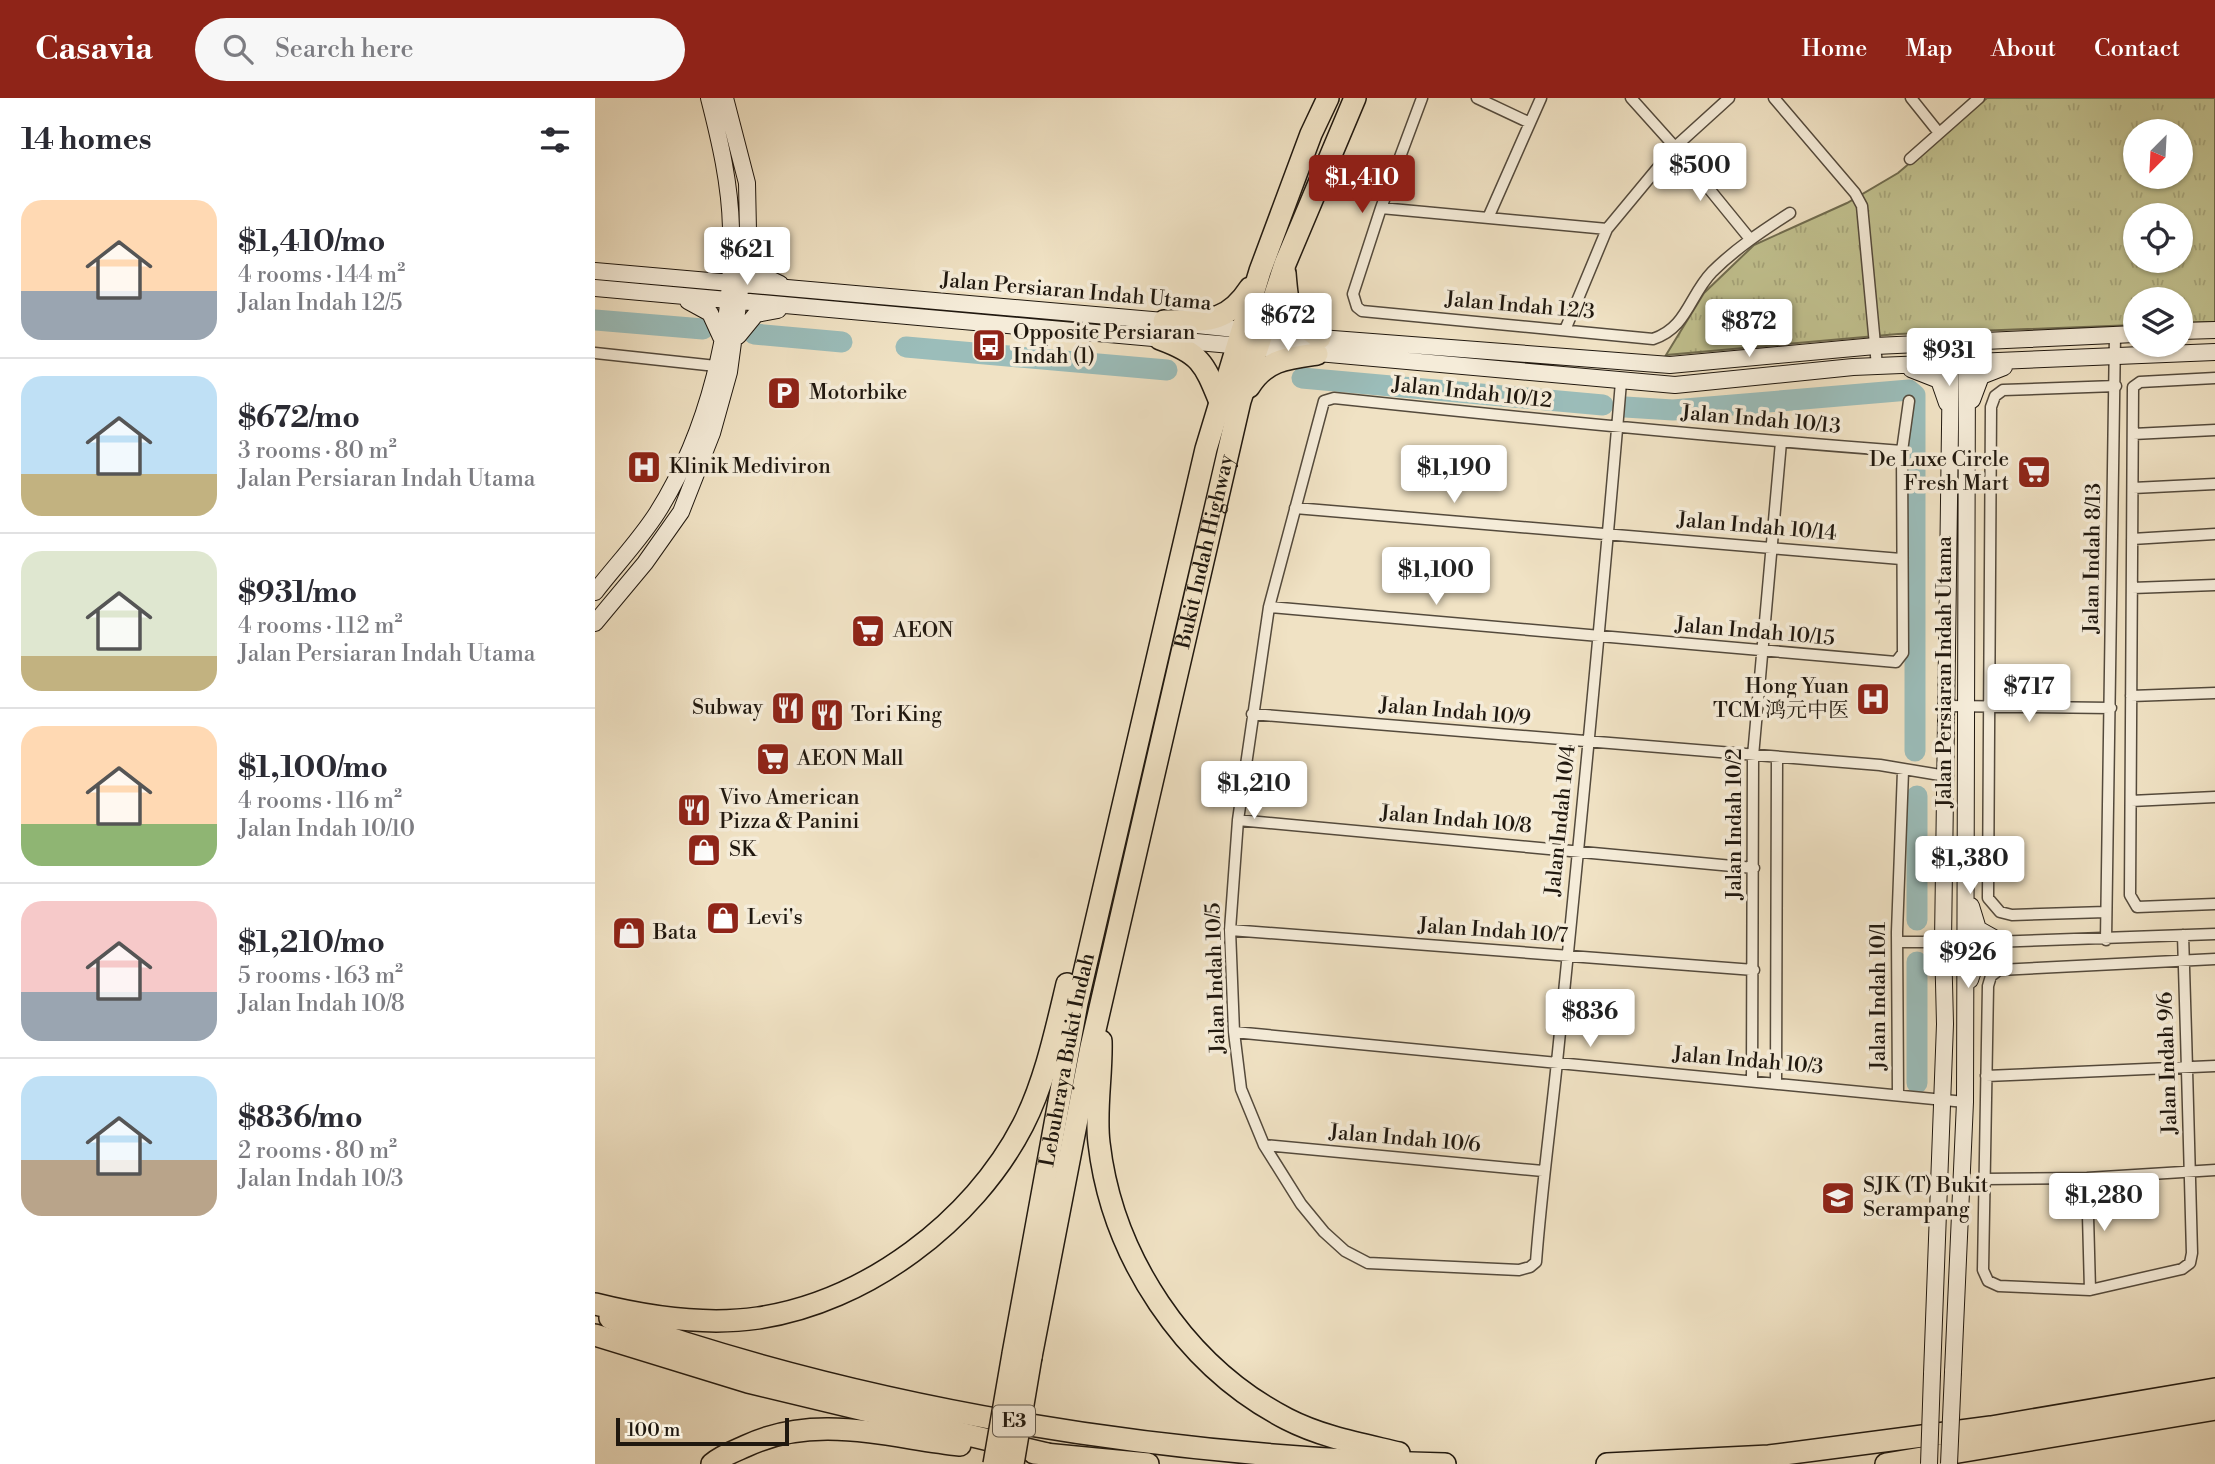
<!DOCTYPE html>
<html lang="en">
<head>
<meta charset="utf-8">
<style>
	body { margin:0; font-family:"Libre Bodoni","Noto Serif SC",serif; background:#f7f7f7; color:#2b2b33; height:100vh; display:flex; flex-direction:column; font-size:26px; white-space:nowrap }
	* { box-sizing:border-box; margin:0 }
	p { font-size:23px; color:#7c7c81 }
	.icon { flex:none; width:38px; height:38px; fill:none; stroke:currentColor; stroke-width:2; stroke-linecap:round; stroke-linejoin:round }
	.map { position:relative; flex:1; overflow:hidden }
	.side { display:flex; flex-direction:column; background:#fff; width:595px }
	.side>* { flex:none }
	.needle { width:46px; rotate:204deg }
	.fabs { position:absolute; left:1528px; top:21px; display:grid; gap:14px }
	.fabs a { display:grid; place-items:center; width:70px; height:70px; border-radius:50%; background:#fff; box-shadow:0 2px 5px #0004; font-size:35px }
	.scale { position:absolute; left:21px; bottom:18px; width:173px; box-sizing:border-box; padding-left:7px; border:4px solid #20180f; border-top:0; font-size:19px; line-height:24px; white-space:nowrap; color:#20180f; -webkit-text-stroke:5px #f5ecd9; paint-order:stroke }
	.price { position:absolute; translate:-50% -60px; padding:0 16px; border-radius:7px; background:#fff; color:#222; font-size:23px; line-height:46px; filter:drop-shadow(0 2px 4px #0008) }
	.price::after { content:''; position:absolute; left:50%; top:42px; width:21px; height:16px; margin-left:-10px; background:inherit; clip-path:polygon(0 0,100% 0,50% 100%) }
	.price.active { background:#8f2418; color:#fff }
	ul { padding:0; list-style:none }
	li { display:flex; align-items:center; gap:21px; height:175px; padding:0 21px }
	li+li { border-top:2px solid #e1e1e2 }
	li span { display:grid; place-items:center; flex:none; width:196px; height:140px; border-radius:21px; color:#555 }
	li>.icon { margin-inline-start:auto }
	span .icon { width:84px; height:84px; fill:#fffc; stroke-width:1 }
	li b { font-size:30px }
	h2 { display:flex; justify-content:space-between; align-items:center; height:84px; padding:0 21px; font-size:30px }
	header { display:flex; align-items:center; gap:42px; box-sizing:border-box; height:98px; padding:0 35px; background:#8f2418; color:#fff }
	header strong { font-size:33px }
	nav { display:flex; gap:38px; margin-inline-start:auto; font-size:24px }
	.search { width:490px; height:63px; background:#f7f7f7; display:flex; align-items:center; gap:18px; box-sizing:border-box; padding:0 24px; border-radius:38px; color:#7c7c81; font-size:26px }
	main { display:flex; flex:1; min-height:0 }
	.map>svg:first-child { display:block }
	.park { fill:url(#park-tufts); stroke:#706c4f; stroke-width:2; fill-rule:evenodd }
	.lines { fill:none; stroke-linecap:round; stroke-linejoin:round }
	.river { stroke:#9bbdba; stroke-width:21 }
	.street-casing { stroke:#544a3c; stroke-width:13 }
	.secondary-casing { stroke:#20180f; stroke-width:18 }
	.highway-casing { stroke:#20180f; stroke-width:24 }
	.street { stroke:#f5ecd9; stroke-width:10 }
	.secondary { stroke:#f5ecd9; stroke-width:16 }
	.highway { stroke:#f0e2c4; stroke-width:21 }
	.secondary-bridge-casing { stroke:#20180f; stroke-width:18; stroke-linecap:butt }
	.highway-bridge-casing { stroke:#20180f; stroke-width:24; stroke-linecap:butt }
	.secondary-bridge { stroke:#f5ecd9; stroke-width:16 }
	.highway-bridge { stroke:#f0e2c4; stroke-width:21 }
	.labels { text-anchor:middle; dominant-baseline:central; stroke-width:7; stroke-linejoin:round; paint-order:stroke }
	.shield { fill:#f5ecd9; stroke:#60584c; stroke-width:2 }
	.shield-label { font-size:19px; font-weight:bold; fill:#20180f }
	.street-label { font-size:21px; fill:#20180f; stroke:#f5ecd9 }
	.poi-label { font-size:21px; fill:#20180f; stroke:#f5ecd9; text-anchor:start }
</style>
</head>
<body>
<header>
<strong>Casavia</strong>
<div class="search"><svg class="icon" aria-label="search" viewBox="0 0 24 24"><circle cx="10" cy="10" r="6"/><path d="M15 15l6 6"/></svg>Search here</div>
<nav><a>Home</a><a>Map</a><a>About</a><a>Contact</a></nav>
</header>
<main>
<section class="side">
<h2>14 homes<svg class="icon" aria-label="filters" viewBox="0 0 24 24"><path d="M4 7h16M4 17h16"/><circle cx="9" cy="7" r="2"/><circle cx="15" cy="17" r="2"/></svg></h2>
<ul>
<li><span style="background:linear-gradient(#ffd9b3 65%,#9aa5b1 0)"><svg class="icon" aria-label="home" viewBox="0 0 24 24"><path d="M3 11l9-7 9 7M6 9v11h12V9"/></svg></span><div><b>$1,410/mo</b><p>4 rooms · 144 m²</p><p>Jalan Indah 12/5</p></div></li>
<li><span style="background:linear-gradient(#bfe0f5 70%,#c2b280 0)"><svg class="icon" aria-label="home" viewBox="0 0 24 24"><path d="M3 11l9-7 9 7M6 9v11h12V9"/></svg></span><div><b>$672/mo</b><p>3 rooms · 80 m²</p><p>Jalan Persiaran Indah Utama</p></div></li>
<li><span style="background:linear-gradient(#dfe7d0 75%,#c2b280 0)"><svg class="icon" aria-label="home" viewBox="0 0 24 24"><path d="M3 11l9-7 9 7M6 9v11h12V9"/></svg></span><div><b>$931/mo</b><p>4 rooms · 112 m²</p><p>Jalan Persiaran Indah Utama</p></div></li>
<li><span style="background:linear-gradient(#ffd9b3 70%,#8fb573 0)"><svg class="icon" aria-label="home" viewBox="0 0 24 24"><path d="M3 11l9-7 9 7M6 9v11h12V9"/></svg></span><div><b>$1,100/mo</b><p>4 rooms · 116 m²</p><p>Jalan Indah 10/10</p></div></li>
<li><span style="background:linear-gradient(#f6c9c9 65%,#9aa5b1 0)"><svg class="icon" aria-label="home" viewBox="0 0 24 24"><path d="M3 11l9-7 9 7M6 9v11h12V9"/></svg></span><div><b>$1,210/mo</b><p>5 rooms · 163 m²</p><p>Jalan Indah 10/8</p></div></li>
<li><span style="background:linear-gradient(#bfe0f5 60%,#b9a48a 0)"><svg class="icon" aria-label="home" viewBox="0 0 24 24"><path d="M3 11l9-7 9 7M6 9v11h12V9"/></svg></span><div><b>$836/mo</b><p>2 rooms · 80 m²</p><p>Jalan Indah 10/3</p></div></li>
</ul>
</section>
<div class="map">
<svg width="1620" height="1366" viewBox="0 0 1620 1366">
	<defs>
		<pattern id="park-tufts" width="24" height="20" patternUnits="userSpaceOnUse" patternTransform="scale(1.75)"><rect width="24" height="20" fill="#c1c18f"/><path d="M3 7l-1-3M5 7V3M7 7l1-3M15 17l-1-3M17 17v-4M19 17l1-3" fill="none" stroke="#a6a57a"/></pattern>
	</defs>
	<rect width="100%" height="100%" fill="#f0e2c4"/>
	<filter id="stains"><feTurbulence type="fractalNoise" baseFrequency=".00286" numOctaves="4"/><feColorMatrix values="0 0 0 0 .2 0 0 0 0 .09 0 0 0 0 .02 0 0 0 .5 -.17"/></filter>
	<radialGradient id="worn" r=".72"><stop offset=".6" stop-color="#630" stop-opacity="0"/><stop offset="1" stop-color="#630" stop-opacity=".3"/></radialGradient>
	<path class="park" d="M1392,0H1620V224L1586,225V201H1540V227L1303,236L1071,257L1109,195L1159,147L1252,105L1303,75ZM1540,33H1586V79H1540ZM1540,117H1586V163H1540Z"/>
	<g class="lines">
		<path class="river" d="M0,222L108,231
			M159,236L247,244
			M311,249L572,272
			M707,280L1008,307
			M1030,309L1078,312L1314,292L1320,297V653
			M1322,698V822
			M1322,985V864"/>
		<g class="street-casing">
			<path id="street" d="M827,0L786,110L758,196L762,209L767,213L1058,241C1092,230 1094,198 1117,174C1140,151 1167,133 1195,115
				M882,0L933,24
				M1036,0L1080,49L1155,141
				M1179,0L1260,95L1267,108L1282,268
				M1316,0L1344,35
				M1315,61L1384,0
				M786,110L1012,131
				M893,120L946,0
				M970,232L1012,131L1080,49L1134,0
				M0,255L121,268
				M1620,280L1545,284L1538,289L1535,797L1542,809L1620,806
				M1026,284C1007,511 985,737 962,964C955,1031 946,1097 941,1164L935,1169L924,1172L773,1165L750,1153L729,1134L706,1106L669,1047L646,991L639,934L635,832L643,722L674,509L729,303L739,300C928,320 1117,339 1307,353
				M1538,336L1620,332
				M1538,390L1620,386
				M700,410L1306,461
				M1537,441L1620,436
				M1537,490L1620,487
				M674,509L1301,564L1308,555L1307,353L1314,303
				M1536,598L1620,595
				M1353,608L1516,610
				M657,616L1285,667L1351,678
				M1536,703L1620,699
				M643,722L1159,770
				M1511,814L1417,817L1405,814L1393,800L1396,309L1400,298L1408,292L1521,288
				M635,832L1159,872
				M1588,837C1591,943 1595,1049 1597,1155L1595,1165L1587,1171L1495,1192L1404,1188L1393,1183L1388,1172L1393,888L1396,878L1404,872L1620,861
				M1511,842L1520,237
				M1303,844H1348
				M1369,845L1620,836
				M639,934L1370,1004
				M1391,978L1620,968
				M1157,983L1158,658L1186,344
				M1181,985L1182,660
				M1303,996L1302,834L1308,673
				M669,1047L948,1073
				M1492,1080L1495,1192
				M1390,1081L1492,1080L1620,1072"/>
		</g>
		<g class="secondary-casing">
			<path id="secondary" d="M156,145L166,177L185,186
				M0,173L580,224
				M0,190L1080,287L1258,269L1620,254
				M93,203L115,215L126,239
				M602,227L725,240L1075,267L1280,248L1540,236
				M1586,233L1620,232
				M143,238L161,216L183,212
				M1316,271L1344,282L1352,305
				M1377,302L1386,278L1409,269
				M0,494C20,468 44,443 62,415C113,334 140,226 136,130C135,86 125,43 114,0
				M0,525L50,465L86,414L117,335L134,274L153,133L152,85L130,0
				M1376,808L1383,831L1408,845
				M1375,882L1383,858L1408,845
				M1358,1274L1370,1004L1372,254
				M1337,1276L1350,926L1348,844L1356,257"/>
		</g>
		<g class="highway-casing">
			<g id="highway">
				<path d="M690,175C693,212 694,218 725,240"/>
				<path d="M569,223C609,222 631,227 655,190"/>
				<path d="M565,241C606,256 609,265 625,304"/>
				<path d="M654,289C670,262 693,260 722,256"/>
				<path d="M506,943C507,977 500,1012 504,1045C517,1158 589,1268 692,1321C727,1339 766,1346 804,1355"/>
				<path d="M0,1206C52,1219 109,1228 163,1220C271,1204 378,1124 428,1027C450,984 461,932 472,886"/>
				<path d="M15,1220C281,1314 569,1359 850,1366"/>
				<path d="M0,1237L153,1284L452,1356"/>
				<path id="s1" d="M418,1256L482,905L611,351L665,173L716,36L733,0"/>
				<path id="s2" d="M436,1259L496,949L645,303L690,166L760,0"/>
				<path d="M439,1355L553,1366"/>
				<path d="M117,1366C126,1358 140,1353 151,1348C221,1315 292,1339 365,1347"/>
				<path d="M1012,1366L1174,1358L1396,1329L1620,1291"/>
				<path d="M1291,1366L1620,1311"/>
			</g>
		</g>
		<use href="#street" class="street"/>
		<use href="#secondary" class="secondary"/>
		<use href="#highway" class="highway"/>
		<g class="secondary-bridge-casing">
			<path id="secondary-bridge" d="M1334,1366L1337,1276
				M1354,1366L1358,1274"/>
		</g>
		<g class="highway-bridge-casing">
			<path id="highway-bridge" d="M399,1366L418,1256
				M418,1366L436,1259"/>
		</g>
		<use href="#secondary-bridge" class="secondary-bridge"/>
		<use href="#highway-bridge" class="highway-bridge"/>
	</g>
	<defs>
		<g id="bus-square" transform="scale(1.75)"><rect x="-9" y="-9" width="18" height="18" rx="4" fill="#8f2418" stroke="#f5ecd9"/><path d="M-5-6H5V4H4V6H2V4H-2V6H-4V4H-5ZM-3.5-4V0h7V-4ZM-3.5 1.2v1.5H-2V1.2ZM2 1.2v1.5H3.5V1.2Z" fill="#fff"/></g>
		<g id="parking-square" transform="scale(1.75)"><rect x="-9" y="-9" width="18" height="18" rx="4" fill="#8f2418" stroke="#f5ecd9"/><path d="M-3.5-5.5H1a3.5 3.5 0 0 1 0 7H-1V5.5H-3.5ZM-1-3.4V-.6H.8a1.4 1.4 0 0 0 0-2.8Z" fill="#fff"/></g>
		<g id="hospital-square" transform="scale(1.75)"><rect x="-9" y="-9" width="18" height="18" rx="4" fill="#8f2418" stroke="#f5ecd9"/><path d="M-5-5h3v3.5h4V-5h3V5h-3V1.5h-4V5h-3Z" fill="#fff"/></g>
		<g id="supermarket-square" transform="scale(1.75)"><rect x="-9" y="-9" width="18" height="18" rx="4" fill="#8f2418" stroke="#f5ecd9"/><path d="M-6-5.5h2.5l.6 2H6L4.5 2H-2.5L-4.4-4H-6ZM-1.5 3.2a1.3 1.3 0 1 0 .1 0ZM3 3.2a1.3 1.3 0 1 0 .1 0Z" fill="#fff"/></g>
		<g id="restaurant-square" transform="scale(1.75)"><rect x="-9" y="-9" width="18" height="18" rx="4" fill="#8f2418" stroke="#f5ecd9"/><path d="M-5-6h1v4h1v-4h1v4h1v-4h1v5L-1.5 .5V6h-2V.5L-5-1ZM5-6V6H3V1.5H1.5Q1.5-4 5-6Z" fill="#fff"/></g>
		<g id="shop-square" transform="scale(1.75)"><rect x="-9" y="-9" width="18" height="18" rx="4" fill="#8f2418" stroke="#f5ecd9"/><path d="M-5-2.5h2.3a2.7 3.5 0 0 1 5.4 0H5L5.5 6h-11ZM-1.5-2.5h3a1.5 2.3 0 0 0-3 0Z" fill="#fff"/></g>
		<g id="school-square" transform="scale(1.75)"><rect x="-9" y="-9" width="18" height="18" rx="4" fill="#8f2418" stroke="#f5ecd9"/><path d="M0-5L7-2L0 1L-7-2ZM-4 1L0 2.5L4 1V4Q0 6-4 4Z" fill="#fff"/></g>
	</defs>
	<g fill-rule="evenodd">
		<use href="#bus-square" x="394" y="247"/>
		<use href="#parking-square" x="189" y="295"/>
		<use href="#hospital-square" x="49" y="369"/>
		<use href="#supermarket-square" x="1439" y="374"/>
		<use href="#supermarket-square" x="273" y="533"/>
		<use href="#hospital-square" x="1278" y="601"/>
		<use href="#restaurant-square" x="193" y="610"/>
		<use href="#restaurant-square" x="232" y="617"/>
		<use href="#supermarket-square" x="178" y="661"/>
		<use href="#restaurant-square" x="99" y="712"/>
		<use href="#shop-square" x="109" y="752"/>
		<use href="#shop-square" x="128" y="820"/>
		<use href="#shop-square" x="34" y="835"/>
		<use href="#school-square" x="1243" y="1100"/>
	</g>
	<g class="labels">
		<rect class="shield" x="398" y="1307.5" width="42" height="31" rx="5"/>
		<g class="shield-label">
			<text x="419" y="1323">E3</text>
		</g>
		<g class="street-label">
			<text transform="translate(481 194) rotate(5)">Jalan Persiaran Indah Utama</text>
			<text transform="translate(925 208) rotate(5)">Jalan Indah 12/3</text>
			<text transform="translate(877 295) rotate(6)">Jalan Indah 10/12</text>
			<text transform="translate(1166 322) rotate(5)">Jalan Indah 10/13</text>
			<text transform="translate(1162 429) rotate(5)">Jalan Indah 10/14</text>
			<text stroke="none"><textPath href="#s2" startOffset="824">Bukit Indah Highway</textPath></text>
			<text transform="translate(1498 460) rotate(-89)">Jalan Indah 8/13</text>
			<text transform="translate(1160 534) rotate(5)">Jalan Indah 10/15</text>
			<text transform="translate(1350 574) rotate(-90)">Jalan Persiaran Indah Utama</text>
			<text transform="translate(860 614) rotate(5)">Jalan Indah 10/9</text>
			<text transform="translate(861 722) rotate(5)">Jalan Indah 10/8</text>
			<text transform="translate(966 722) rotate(-84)">Jalan Indah 10/4</text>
			<text transform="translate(1140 726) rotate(-90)">Jalan Indah 10/2</text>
			<text transform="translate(898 833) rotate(4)">Jalan Indah 10/7</text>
			<text transform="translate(621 880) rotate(-92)">Jalan Indah 10/5</text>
			<text transform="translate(1284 898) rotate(-90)">Jalan Indah 10/1</text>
			<text stroke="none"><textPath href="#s1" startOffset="299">Lebuhraya Bukit Indah</textPath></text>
			<text transform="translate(1153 963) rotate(5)">Jalan Indah 10/3</text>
			<text transform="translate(1573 965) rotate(-92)">Jalan Indah 9/6</text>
			<text transform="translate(810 1041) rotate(5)">Jalan Indah 10/6</text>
		</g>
		<g class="poi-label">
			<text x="418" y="235">Opposite Persiaran<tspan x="418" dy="24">Indah (1)</tspan></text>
			<text x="214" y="295">Motorbike</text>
			<text x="1414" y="362" text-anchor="end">De Luxe Circle<tspan x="1414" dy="24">Fresh Mart</tspan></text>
			<text x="74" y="369">Klinik Mediviron</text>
			<text x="298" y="533">AEON</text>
			<text x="1254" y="589" text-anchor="end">Hong Yuan<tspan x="1254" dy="24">TCM 鸿元中医</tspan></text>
			<text x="168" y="610" text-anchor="end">Subway</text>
			<text x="256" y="617">Tori King</text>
			<text x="202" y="661">AEON Mall</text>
			<text x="124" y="700">Vivo American<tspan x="124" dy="24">Pizza &amp; Panini</tspan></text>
			<text x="134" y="752">SK</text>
			<text x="152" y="820">Levi's</text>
			<text x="58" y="835">Bata</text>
			<text x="1268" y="1088">SJK (T) Bukit<tspan x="1268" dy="24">Serampang</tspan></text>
		</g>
	</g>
	<rect width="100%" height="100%" filter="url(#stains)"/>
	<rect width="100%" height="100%" fill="url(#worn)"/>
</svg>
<div class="fabs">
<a><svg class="needle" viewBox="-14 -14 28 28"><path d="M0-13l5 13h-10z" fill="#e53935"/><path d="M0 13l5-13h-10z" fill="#7c7c81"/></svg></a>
<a><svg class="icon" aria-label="locate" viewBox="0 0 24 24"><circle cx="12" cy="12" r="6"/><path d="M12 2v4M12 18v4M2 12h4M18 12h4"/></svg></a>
<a><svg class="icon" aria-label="layers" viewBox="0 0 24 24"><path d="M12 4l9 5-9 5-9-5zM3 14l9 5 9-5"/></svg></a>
</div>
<div class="scale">100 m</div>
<b class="price" style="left:1105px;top:105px">$500</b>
<b class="price active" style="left:767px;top:117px">$1,410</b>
<b class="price" style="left:152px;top:189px">$621</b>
<b class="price" style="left:693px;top:255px">$672</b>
<b class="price" style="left:1154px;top:261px">$872</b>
<b class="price" style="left:1354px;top:290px">$931</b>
<b class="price" style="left:859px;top:407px">$1,190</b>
<b class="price" style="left:841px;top:509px">$1,100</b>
<b class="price" style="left:1434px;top:626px">$717</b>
<b class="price" style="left:659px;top:723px">$1,210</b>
<b class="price" style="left:1375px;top:798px">$1,380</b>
<b class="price" style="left:1373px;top:892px">$926</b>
<b class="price" style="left:995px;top:951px">$836</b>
<b class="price" style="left:1509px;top:1135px">$1,280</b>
</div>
</main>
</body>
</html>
